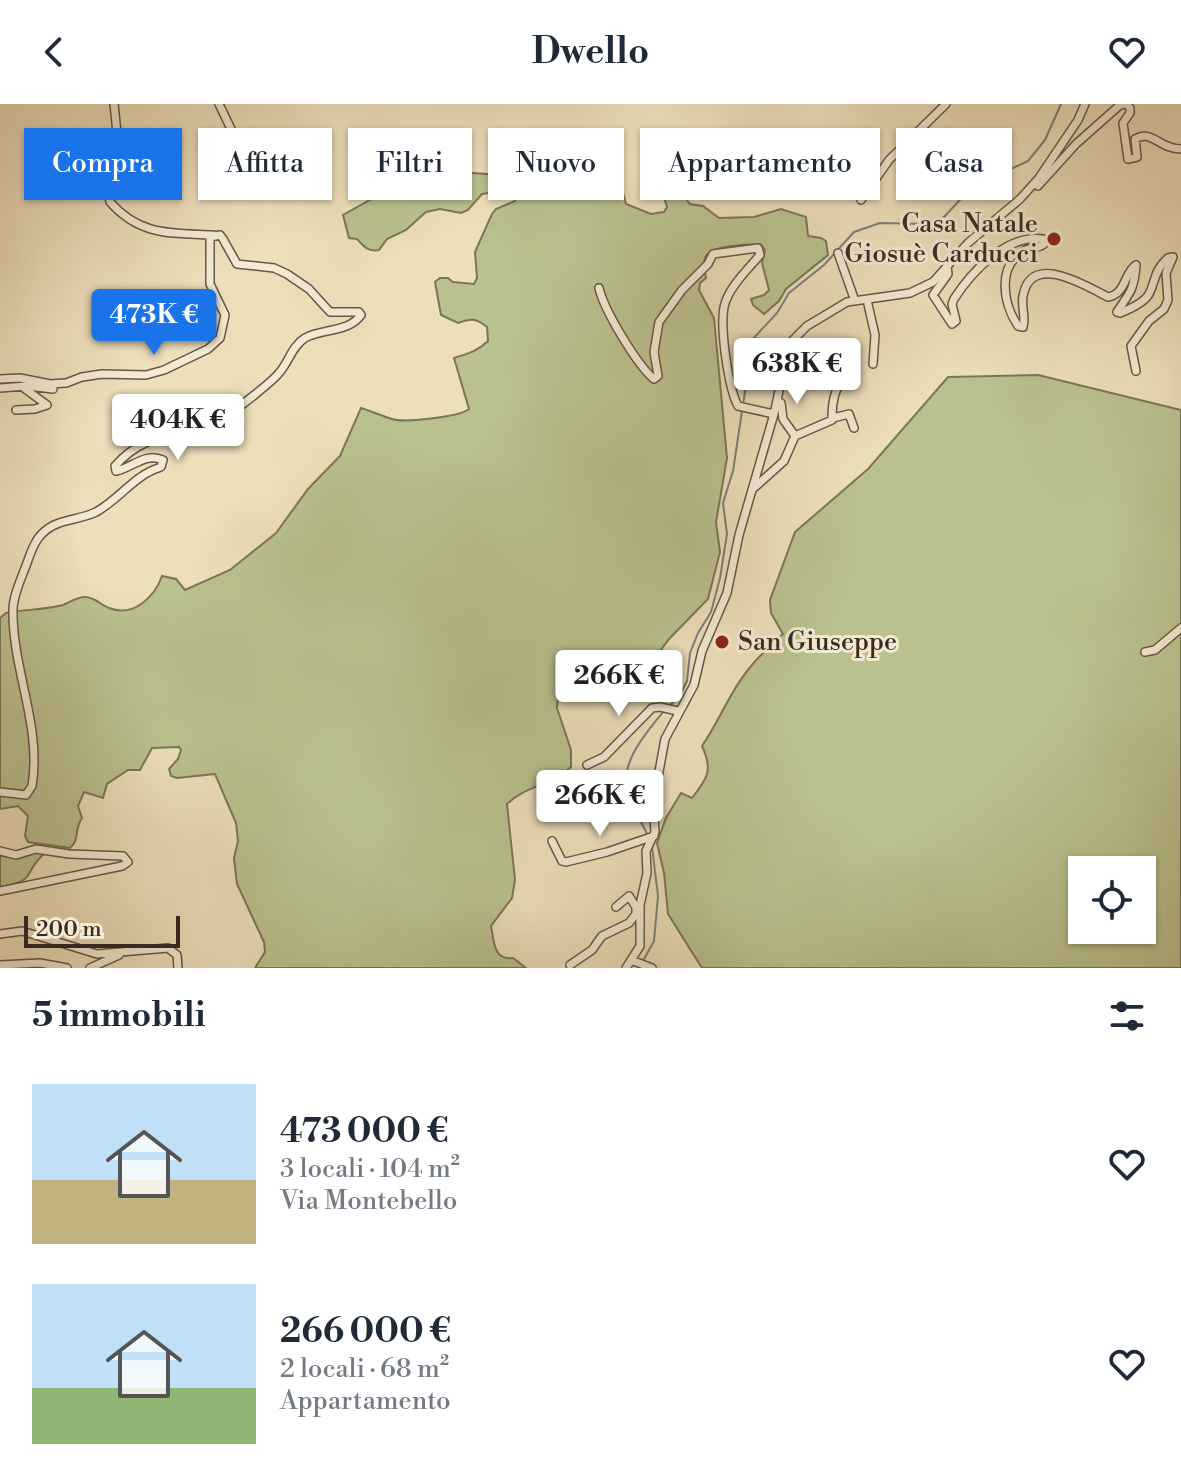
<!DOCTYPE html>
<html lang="it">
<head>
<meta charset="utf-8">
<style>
	body { margin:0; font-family:"Libre Bodoni",serif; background:#f2f2f3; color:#1f2937; height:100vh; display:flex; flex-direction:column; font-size:30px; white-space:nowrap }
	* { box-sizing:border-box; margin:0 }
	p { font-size:26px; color:#747a83 }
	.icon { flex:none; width:44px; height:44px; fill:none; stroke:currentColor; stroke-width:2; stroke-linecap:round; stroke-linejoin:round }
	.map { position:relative; height:864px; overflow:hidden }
	.sheet { display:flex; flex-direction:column; background:#fff; flex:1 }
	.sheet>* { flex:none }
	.banner { position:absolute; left:24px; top:24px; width:1134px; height:72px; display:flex; gap:16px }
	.controls { position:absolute; left:1068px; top:752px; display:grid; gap:16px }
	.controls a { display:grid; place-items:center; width:88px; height:88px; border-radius:0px; background:#fff; box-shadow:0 2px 6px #0004; font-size:40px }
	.scale { position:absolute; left:24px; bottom:20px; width:156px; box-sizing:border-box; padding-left:8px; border:4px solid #3b2a1f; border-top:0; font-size:22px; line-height:28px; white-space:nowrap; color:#3b2a1f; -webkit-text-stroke:6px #f3ead3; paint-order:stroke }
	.price { position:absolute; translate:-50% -68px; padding:0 18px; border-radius:8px; background:#fff; color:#222; font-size:26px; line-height:52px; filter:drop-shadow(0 2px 4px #0008) }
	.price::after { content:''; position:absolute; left:50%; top:48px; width:24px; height:18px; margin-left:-12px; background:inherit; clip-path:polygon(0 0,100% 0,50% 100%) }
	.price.active { background:#1a73e8; color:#fff }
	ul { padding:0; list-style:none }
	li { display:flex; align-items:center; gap:24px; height:200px; padding:0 32px }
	li span { display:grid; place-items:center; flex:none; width:224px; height:160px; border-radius:0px; color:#555 }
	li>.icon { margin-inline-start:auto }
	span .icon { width:96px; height:96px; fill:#fffc; stroke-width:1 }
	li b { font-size:34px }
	h2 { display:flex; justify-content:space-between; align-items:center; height:96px; padding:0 32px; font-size:34px }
	.chip { padding:0 28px; border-radius:0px; background:#fff; box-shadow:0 2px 6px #0004; font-size:28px; line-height:72px }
	.chip.active { background:#1a73e8; color:#fff }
	header { display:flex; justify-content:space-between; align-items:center; height:104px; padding:0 32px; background:#fff; font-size:36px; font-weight:700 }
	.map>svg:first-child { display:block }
	.green { fill:#bac18e; stroke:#7a7656; stroke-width:2; fill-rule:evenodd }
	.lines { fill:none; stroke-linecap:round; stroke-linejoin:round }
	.stream { stroke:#78807d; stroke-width:2 }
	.minor-casing { stroke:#685746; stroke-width:10 }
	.minor { stroke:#f3ead3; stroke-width:7 }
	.poi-dot { fill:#8f2418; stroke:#f3ead3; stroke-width:3 }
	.labels { text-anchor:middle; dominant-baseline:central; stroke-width:6; stroke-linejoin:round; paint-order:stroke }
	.poi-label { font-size:26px; fill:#3b2a1f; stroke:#f3ead3; text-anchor:end }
</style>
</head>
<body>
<header><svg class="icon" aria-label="back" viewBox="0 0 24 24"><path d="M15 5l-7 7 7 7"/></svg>Dwello<svg class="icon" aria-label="heart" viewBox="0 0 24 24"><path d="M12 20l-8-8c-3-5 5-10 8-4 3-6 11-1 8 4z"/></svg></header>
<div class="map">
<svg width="1181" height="864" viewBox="0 0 1181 864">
	<rect width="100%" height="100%" fill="#eddfbb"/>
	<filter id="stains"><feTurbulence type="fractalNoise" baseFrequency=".0025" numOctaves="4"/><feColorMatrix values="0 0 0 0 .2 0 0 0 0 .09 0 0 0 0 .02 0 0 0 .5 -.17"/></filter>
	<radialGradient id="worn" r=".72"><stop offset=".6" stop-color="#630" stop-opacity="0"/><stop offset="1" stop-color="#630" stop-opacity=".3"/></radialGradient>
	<path class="green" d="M447,67L615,80L621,82L626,100L651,110L664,108L667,103L663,90L664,83L678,84L690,100L703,102L719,114L754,113L781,105L806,113L808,132L821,134L826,137L828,151L786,185L779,197L764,210L753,201L751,195L764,191L769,186L762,159L765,146L761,141C749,140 709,141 705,154C703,159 705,169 706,174L700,179L699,186L714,214L727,354L716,418L720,448L708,495L670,534L646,565L614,579L600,577L579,564L574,563L566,568L559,584L557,604L571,646V663C552,681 525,682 507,700L515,776L512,794L491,822C494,836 493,857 513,854L526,864H255L265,848L264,838L237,780L234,754L238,737L236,719L215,670L177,674L171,672L169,665L178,655L181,646L179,643L152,644L140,666H128L107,680L103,694L84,688L78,702L82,714C74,725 80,736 70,744L28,738L25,732L28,712L18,702L0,705V514L6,509C25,505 45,506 63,501C70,498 79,492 86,493C96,494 101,501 109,504C134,514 155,492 162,472L176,475L185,486L230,466L276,429L308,385L340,352L361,304C372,307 381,312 392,315C404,319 459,313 469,305L454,254C467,250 478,247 488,237L487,223C476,214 471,214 458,219L441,211L435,178L440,174H448L453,178L474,180L477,174L475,148L492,110L496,105L515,97V90L502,87L482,90L468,106L461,109L440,105L426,108L406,126L387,135L379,146C368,148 364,143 357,135L349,134L343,111L420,68Z
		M1038,271L1181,306V864H702L668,810L664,769L657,739L666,714L681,689L692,694C708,674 713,666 702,642C720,616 731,585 752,561C761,550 773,540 783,530L771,509L770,496L795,428L868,365L948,273ZM1082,766H1142V826H1082Z
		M37,748L45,749C21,770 39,776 0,783V750L19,754Z"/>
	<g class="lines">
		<path class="stream" d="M743,301L749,261L747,246L751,237L777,209L789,189L824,161L854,128L880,119L923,120L944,113L972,83L1028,57L1045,36L1061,0
			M667,603L678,595L687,577L690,549L698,529L711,508L720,474L727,430L723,399L733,367L742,307
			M647,730C642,718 634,707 629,695C616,663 644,631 663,608
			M643,857L654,837L658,792L652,743"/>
		<g class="minor-casing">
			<path id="minor" d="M114,0L117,29L108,86L110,98C140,132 170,129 213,131
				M219,0L231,25
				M1038,82L1076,40L1120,1L1126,0L1130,4V9L1123,19L1128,55L1137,53L1135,35C1152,25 1159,45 1181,45
				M861,96L889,56L946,0
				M838,149L855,197
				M947,162L948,170L933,191L952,220L956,217L952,200L954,195C972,167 1007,130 1043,135L1044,140C1038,145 1033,142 1026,146C996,160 1003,200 1018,222L1023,223C1026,213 1021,202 1023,192C1031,147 1086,182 1108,193C1126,190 1124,169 1136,161C1134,188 1129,189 1117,208L1120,209C1130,205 1144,199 1149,190C1157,174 1153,168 1168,154L1173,153L1166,169L1168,196L1164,205L1149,217L1131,242L1136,267
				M599,184C604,206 637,261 654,275L658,272L654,248L659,218L682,186L708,160L713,150L758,144L760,151C748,165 728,184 724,203C720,224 728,283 738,302L774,310
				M867,196L875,231L873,260
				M0,275L20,274L50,280L66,279L82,273L102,270L146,271L164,266L208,245L220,234L225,211L210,180V133L220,131L223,135L237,160L274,164L287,170L309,185L330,208H359L361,211C348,229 323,224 305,234C292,242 289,258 279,269C273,277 236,306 226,312C187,335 149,323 115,362L116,367C132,364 145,348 163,356L161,363C134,371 120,395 96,408C80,416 58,415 45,427C35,435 31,448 27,459C22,473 13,491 13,506C12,565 42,622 32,682L26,691L0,688
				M0,284L27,282L53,285
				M777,297L781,299L783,315L795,332
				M16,306L35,305L47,301L24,284
				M833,314L849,310L854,324
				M755,383L784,357L795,332L832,316C832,303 833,290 841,277C846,269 853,264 855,254
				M1145,548L1155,546L1181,524
				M587,661L604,653L652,604L660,603L678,607
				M552,737L562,757L566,758L607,748L654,732
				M0,747L16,751L36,745L69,750L123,752L128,758L122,762L0,787
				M616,803L629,792L636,803
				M0,830L22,827L97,850L168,844L177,851L178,864
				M631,856L652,864
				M0,861L40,859L67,864
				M570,861L592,846L602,832L629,819L636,810V803
				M90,864L119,851
				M626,864L640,842V801L647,769L646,747L655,728L653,700L665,635L694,581L702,547L727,489L739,431L774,310L789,240L807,222L847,198L910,189L933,178L968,139L1020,95L1039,74L1078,16L1085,0"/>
		</g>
		<use href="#minor" class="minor"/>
	</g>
	<g class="poi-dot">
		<circle cx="1054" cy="135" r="8"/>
		<circle cx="722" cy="538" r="8"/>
	</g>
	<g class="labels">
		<g class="poi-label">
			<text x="1038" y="120">Casa Natale<tspan x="1038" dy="30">Giosuè Carducci</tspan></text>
			<text x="738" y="538" text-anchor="start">San Giuseppe</text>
		</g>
	</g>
	<rect width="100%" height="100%" filter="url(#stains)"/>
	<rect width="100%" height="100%" fill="url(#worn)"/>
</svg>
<div class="controls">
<a><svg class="icon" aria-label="locate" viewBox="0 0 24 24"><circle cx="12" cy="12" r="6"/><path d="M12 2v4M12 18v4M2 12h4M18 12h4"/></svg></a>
</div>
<div class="scale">200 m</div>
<b class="price active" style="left:154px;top:253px">473K €</b>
<b class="price" style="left:797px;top:302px">638K €</b>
<b class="price" style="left:178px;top:358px">404K €</b>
<b class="price" style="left:619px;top:614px">266K €</b>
<b class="price" style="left:600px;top:734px">266K €</b>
<div class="banner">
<a class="chip active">Compra</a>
<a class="chip">Affitta</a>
<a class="chip">Filtri</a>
<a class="chip">Nuovo</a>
<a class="chip">Appartamento</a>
<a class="chip">Casa</a>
</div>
</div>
<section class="sheet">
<h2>5 immobili<svg class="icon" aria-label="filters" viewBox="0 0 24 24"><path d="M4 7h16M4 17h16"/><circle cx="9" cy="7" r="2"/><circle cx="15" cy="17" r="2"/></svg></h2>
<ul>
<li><span style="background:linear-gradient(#bfe0f5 60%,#c2b280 0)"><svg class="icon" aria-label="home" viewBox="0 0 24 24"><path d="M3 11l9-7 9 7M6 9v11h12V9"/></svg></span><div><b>473 000 €</b><p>3 locali · 104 m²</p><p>Via Montebello</p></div><svg class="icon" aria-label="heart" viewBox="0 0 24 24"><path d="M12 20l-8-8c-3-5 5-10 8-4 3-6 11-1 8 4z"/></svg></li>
<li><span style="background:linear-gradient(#bfe0f5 65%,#8fb573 0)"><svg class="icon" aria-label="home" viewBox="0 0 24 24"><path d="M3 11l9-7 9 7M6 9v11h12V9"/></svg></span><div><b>266 000 €</b><p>2 locali · 68 m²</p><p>Appartamento</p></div><svg class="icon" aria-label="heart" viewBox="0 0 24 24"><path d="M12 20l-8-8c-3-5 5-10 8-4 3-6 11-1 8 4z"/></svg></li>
</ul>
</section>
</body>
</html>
